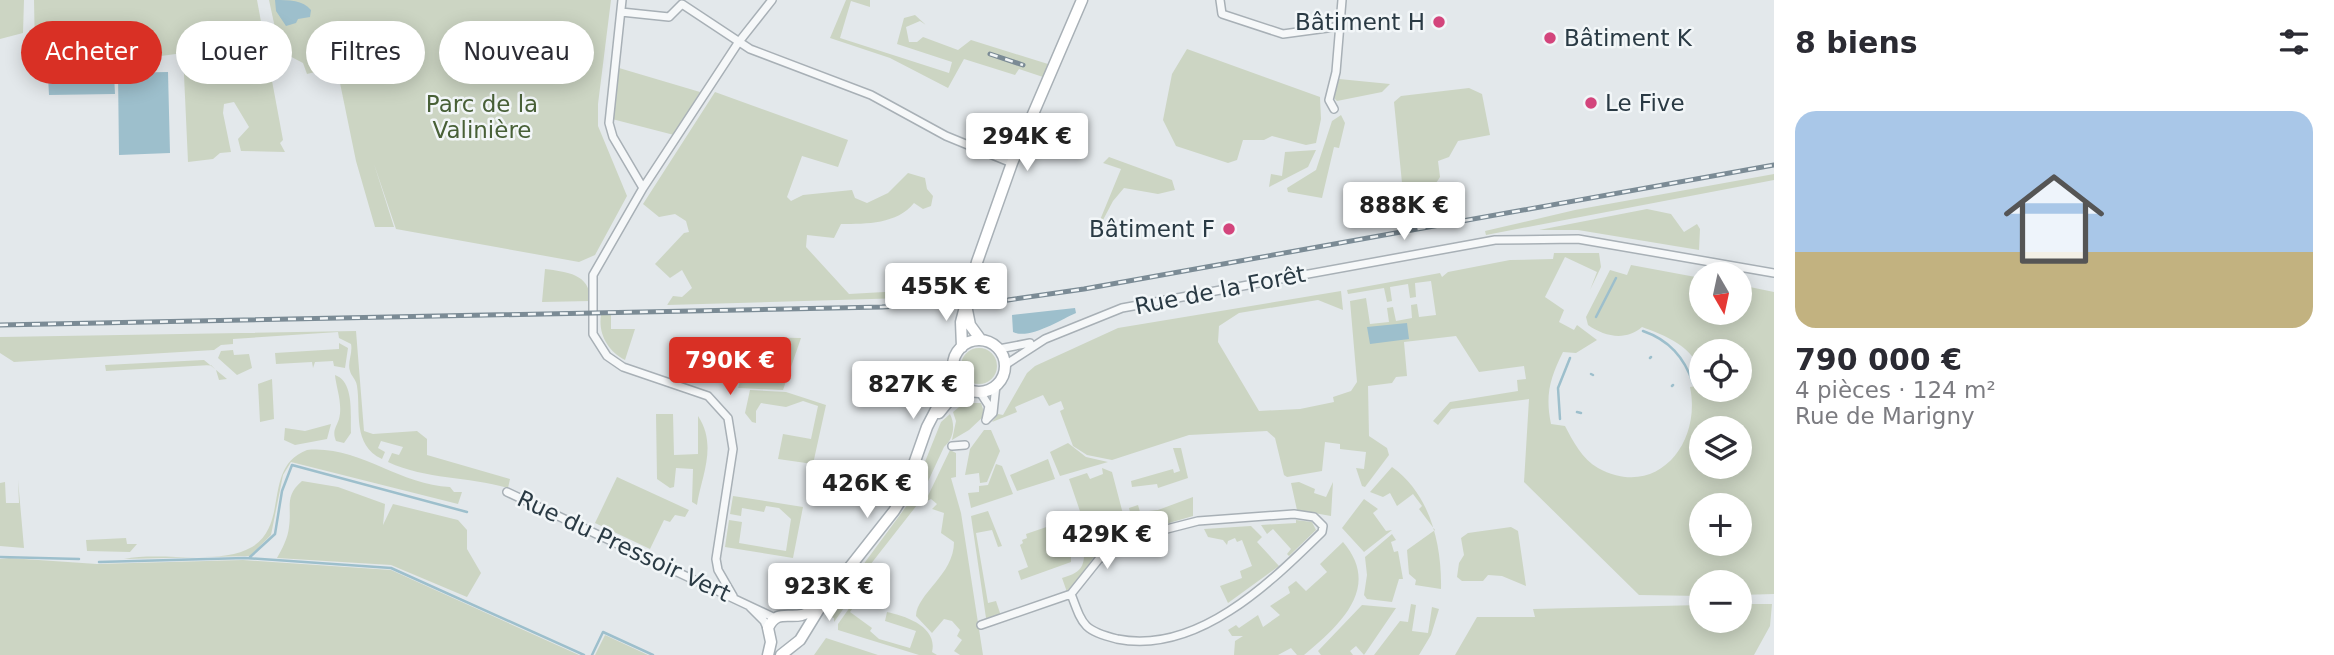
<!DOCTYPE html>
<html lang="fr">
<head>
<meta charset="utf-8">
<style>
	body { margin:0; font-family:"DejaVu Sans",sans-serif; background:#f7f7f7; color:#2b2b33; height:100vh; display:flex; flex-direction:column; font-size:26px; white-space:nowrap }
	* { box-sizing:border-box; margin:0 }
	p { font-size:23px; color:#7c7c81 }
	.icon { flex:none; width:38px; height:38px; fill:none; stroke:currentColor; stroke-width:2; stroke-linecap:round; stroke-linejoin:round }
	.map { position:relative; flex:1; overflow:hidden }
	.drawer { display:flex; flex-direction:column; background:#fff; width:560px }
	.drawer>* { flex:none }
	.guide { position:absolute; left:21px; top:21px; width:665px; height:63px; display:flex; gap:14px }
	.needle { width:46px; rotate:171deg }
	.controls { position:absolute; left:1689px; top:262px; display:grid; gap:14px }
	.controls a { display:grid; place-items:center; width:63px; height:63px; border-radius:50%; background:#fff; box-shadow:0 4px 18px #0003; font-size:35px }
	.price { position:absolute; translate:-50% -60px; padding:0 16px; border-radius:7px; background:#fff; color:#222; font-size:23px; line-height:46px; filter:drop-shadow(0 2px 4px #0008) }
	.price::after { content:''; position:absolute; left:50%; top:42px; width:21px; height:16px; margin-left:-10px; background:inherit; clip-path:polygon(0 0,100% 0,50% 100%) }
	.price.current { background:#d93025; color:#fff }
	ul { padding:0; list-style:none }
	li { display:grid; align-content:center; gap:14px; height:371px; padding:0 21px }
	li span { display:grid; place-items:center; height:217px; border-radius:21px; color:#555 }
	li>.icon { margin-inline-start:auto }
	span .icon { width:126px; height:126px; fill:#fffc; stroke-width:1 }
	li b { font-size:30px }
	h2 { display:flex; justify-content:space-between; align-items:center; height:84px; padding:0 21px; font-size:30px }
	.pill { padding:0 24px; border-radius:32px; background:#fff; box-shadow:0 4px 18px #0003; font-size:24px; line-height:63px }
	.pill.current { background:#d93025; color:#fff }
	main { display:flex; flex:1; min-height:0 }
	.map>svg:first-child { display:block }
	.green { fill:#ccd5c3; fill-rule:evenodd }
	.water { fill:#9dbfcc }
	.lines { fill:none; stroke-linecap:round; stroke-linejoin:round }
	.stream { stroke:#9dbfcc; stroke-width:2.5 }
	.minor-casing { stroke:#a8b0b6; stroke-width:10 }
	.secondary-casing { stroke:#a8b0b6; stroke-width:13 }
	.minor { stroke:#f6f8f9; stroke-width:7 }
	.secondary { stroke:#fff; stroke-width:10 }
	.rail-casing { stroke:#7b8b95; stroke-width:5 }
	.rail { stroke:#f2f6f8; stroke-width:2.5; stroke-dasharray:8; stroke-linecap:butt }
	.poi-dot { fill:#d3457c; stroke:#f2f6f8; stroke-width:2.5 }
	.labels { text-anchor:middle; dominant-baseline:central; stroke-width:5; stroke-linejoin:round; paint-order:stroke }
	.poi-label { font-size:23px; fill:#2a3a44; stroke:#f2f6f8; text-anchor:end }
	.park-label { font-size:23px; fill:#486037; stroke:#f2f6f8 }
	.street-label { font-size:23px; fill:#2a3a44; stroke:#f2f6f8 }
</style>
</head>
<body>
<main>
<div class="map">
<svg width="1774" height="655" viewBox="0 0 1774 655">
	<rect width="100%" height="100%" fill="#e3e8eb"/>
	<path class="green" d="M0,0H24L23,33L0,39Z
		M34,0H257L283,140L280,143L285,152L241,151L238,139L249,127L234,102L224,104L223,113L231,152L220,153L213,159L188,162L183,53L161,56L35,54Z
		M269,0H611L598,104V126L627,196L595,255L579,262L396,229L374,164L394,227H375L356,161L340,83L319,71L307,74L303,63L280,51Z
		M846,0H870V7L851,1L840,38L949,73L952,62L897,44L904,18L915,15L926,25L920,21L906,27L909,42H917L923,37L958,50L971,40L1048,64L1043,77L1019,69L1015,75L964,59L948,88L890,58L830,38Z
		M1187,49L1320,97L1321,119L1316,143L1306,145L1272,136L1264,140H1243L1237,160L1228,163L1176,146L1163,120L1172,74Z
		M619,68L700,92L674,135L612,119Z
		M1339,79L1390,84L1382,92L1337,101L1334,98Z
		M1469,88L1482,94L1490,135L1458,141L1449,157L1438,161L1440,177C1433,189 1424,196 1409,192L1402,183L1394,102L1401,96Z
		M715,92L848,140L838,167L802,156L787,197L791,201L803,195L852,190L855,198L867,203L888,193L908,173L925,178L927,189L933,196L931,206L923,209L914,203C897,224 867,224 841,224L834,238L807,235L806,247L849,294L902,291L905,298L667,305L673,296L682,297L692,288L682,270L670,278L655,264L684,233L689,232L686,221L675,214L659,217L643,204Z
		M1341,115L1345,123L1339,148L1334,147L1322,198L1288,192L1287,188L1316,170L1332,121Z
		M1316,150L1308,167L1269,187L1271,174L1282,176L1285,152Z
		M1109,157L1172,180L1175,190L1158,194L1124,188L1113,201L1103,220H1100L1121,169L1103,163Z
		M1774,174V180L1486,235L1485,231L1575,210Z
		M1647,209L1671,214L1684,232L1697,224L1700,229L1699,250L1578,230H1539Z
		M1554,253H1599L1601,267L1590,290L1597,272L1565,257L1545,297L1564,310L1559,322L1574,330L1577,325L1597,340L1576,353L1563,352C1550,378 1545,395 1551,424L1565,426C1573,441 1582,459 1598,468C1656,500 1702,444 1690,387L1696,386C1710,353 1665,335 1642,327C1626,341 1605,337 1588,325L1586,317L1610,270L1627,275L1631,265L1701,278V313H1740V285L1774,292V594L1740,595V583H1701V596L1639,595L1524,482L1529,399L1451,409L1438,425L1433,421L1450,402L1518,391L1517,380L1526,379L1524,366L1479,372L1456,336L1404,342L1407,376L1396,377L1392,383L1368,386L1369,436L1387,448L1389,455L1365,487L1362,486L1356,468L1364,469L1366,452L1340,449V444L1325,442L1322,471L1287,477L1284,475L1275,438L1267,431L1189,435L1112,460L1087,455L1073,446L1060,411L1064,409L1061,401L1049,406L1043,395L1015,407L1017,412L992,422L998,414L1003,415L1027,373L1035,366L1118,328L1341,291L1343,310L1318,300L1239,313L1219,326L1218,342L1259,411L1300,409L1334,402L1333,397L1351,391L1357,382L1350,301L1366,298L1370,324L1389,322L1387,308L1393,307L1396,321L1412,318L1411,305L1417,304L1419,317L1436,315L1431,281L1415,283L1416,297L1410,298L1408,284L1390,287L1392,301L1387,302L1384,288L1348,294L1347,290L1440,273L1442,277L1448,272L1510,260L1553,259ZM1701,352H1740V390H1701ZM1701,429H1740V467H1701ZM1701,506H1740V544H1701Z
		M545,269C567,272 591,274 590,301L542,302Z
		M601,315H611V329H635L625,360C608,351 598,334 601,315Z
		M356,331L364,431L373,434L417,431L427,439V455L510,479L508,488C467,476 427,480 388,462L392,453L399,455L403,447L381,441L378,448L385,452L382,459C352,445 361,412 357,386C356,379 351,376 350,371C347,363 353,353 351,344L339,338L338,332L233,339V344L221,345L214,350L14,362L0,353V337Z
		M754,337L801,338L783,390L738,388Z
		M339,343L348,348L345,368L334,366L333,361L315,362L313,368L312,362L276,364L275,353L339,349Z
		M961 366a18 18 0 1 1 36 0a18 18 0 1 1-36 0Z
		M233,350L234,355L249,354L252,368L237,375L218,358L221,351Z
		M204,360L227,379L219,380L216,370L211,365L106,371L105,365Z
		M335,375C355,382 350,416 351,433L344,443L336,441C332,431 336,428 339,419C343,404 336,387 335,375Z
		M272,379L274,419L260,422L258,384Z
		M750,390L786,392L826,405L813,464L778,459L783,434L811,439L818,406L803,401L786,407L761,403L756,411V423L752,422L745,413Z
		M964,403H981L985,415L969,430L952,440L956,421L953,412Z
		M656,414H673L674,455L698,454V416C718,446 701,477 697,505L692,502L693,469L676,468L674,487L670,488L657,479Z
		M950,414C956,426 953,440 944,447L917,505L863,574L866,577L834,622V618L826,615L908,504L941,422Z
		M331,424L327,439L295,445L284,440L285,428L305,431Z
		M984,430H991L1000,451L987,482L980,483L979,473L965,475L970,449Z
		M1068,443L1086,457L1108,462L1060,476L1050,452Z
		M1173,448H1181L1188,478L1158,488L1157,484L1132,487L1131,481L1173,469L1174,473L1180,471Z
		M307,450C358,445 399,485 450,487L454,492H462L458,504L291,462L283,475L271,535L250,556L124,559C160,551 220,566 252,547C290,524 262,467 307,450Z
		M950,450L956,453V477L951,478L961,513L983,655H960L954,651L962,640L957,636L960,630L952,621L944,619L932,633L916,616C917,593 954,575 954,542L941,533L944,513L932,509L937,504L931,499L925,502Z
		M1048,459L1055,479L1017,491L1010,475Z
		M996,464L1002,466L1013,494L971,508L968,493L979,492V486L988,485Z
		M1392,467C1430,494 1442,544 1441,589L1415,585L1416,580L1409,574L1407,550L1435,530L1419,509L1422,506L1413,494L1397,506L1390,493L1383,497L1370,492Z
		M1102,468L1112,472L1128,533L1124,540L1093,558L1072,590L1067,592L1062,578C1075,574 1083,571 1084,557L1089,556V519L1083,520L1069,479L1087,473L1090,479L1103,474Z
		M617,477L689,510L685,517L675,515L670,522L664,520L650,549L595,523Z
		M18,480L24,548L0,546V483L5,482L6,503H19Z
		M302,481L338,487L385,504L383,525L393,504L458,520L467,530V549L481,573L467,597L391,565L277,558C282,549 288,538 289,527C292,507 284,496 302,481Z
		M1299,482L1315,489L1314,493L1326,497L1333,482L1331,516L1297,510L1291,483Z
		M733,496L803,507L793,558L725,547L729,520L742,522L739,543L786,551L791,519L779,508L766,506L764,512L742,508L741,516L730,514Z
		M1193,497V516L1135,533L1129,508L1138,505L1140,512L1158,510Z
		M1364,499L1378,509L1373,513L1386,531L1392,530L1364,552L1342,528Z
		M988,511L1002,546L998,547L992,530L976,533L988,603L996,601L1001,616L986,618L971,516Z
		M1296,520L1312,522L1316,530L1289,556L1287,554L1291,549L1273,529L1267,534L1261,525L1296,523Z
		M1064,521L1071,528V562L1021,580L1018,571L1028,567L1020,545L1023,543L1022,540L1027,538L1026,534Z
		M1251,526L1262,537L1257,542L1279,566L1228,603L1220,586L1242,578L1240,571L1252,566L1242,540L1237,542L1235,538L1228,541L1227,545L1223,540L1208,537L1204,529Z
		M1511,527L1518,531L1526,586L1502,576L1488,575L1483,581H1462L1457,577L1459,563L1464,555L1461,538L1468,533Z
		M1392,534L1396,540L1391,542L1394,552L1398,551L1403,579H1399L1392,602L1367,599L1364,595L1367,575L1365,557Z
		M126,538L127,544H137L130,552L87,551L86,540Z
		M1343,542C1382,587 1340,625 1304,655H1297L1291,648L1278,655H1234L1235,641L1243,636H1232L1228,630L1236,625L1239,628L1258,615L1263,627L1280,615L1270,606L1290,593L1288,587L1296,581L1306,591L1327,572L1320,564Z
		M9,558L97,564L243,560L391,570L579,655H0V559Z
		M875,572L871,596L878,609L861,597L850,612L872,628L870,631L879,639L910,648L916,631L885,621L887,612C906,616 938,627 932,652L937,655H919L838,630V624Z
		M1411,604L1416,605L1412,631L1428,633L1432,607L1439,609L1431,635L1419,655H1374L1400,621L1408,622Z
		M1740,604H1772L1770,626L1754,655H1455L1477,617H1535L1533,609L1701,605V621H1740Z
		M1362,605L1396,608L1364,655L1356,646L1350,651L1353,655H1321L1318,651Z
		M605,635L648,655H595Z
		M826,638L878,655H814Z"/>
	<path class="water" d="M275,0C289,0 303,0 311,10L310,17L298,19L296,23L286,26L276,11Z
		M168,72L170,153L119,155L118,73Z
		M114,74L115,94L49,95L48,76Z
		M1075,308L1076,313C1060,320 1029,340 1013,332L1012,315Z
		M1407,323L1409,339L1370,344L1367,327Z"/>
	<g class="lines">
		<path class="stream" d="M1596,317L1616,278
			M1643,331C1669,340 1684,357 1693,383
			M1650,358L1651,357
			M1591,374L1593,375
			M1672,386L1673,385
			M1577,412L1581,413
			M1560,419L1558,388L1570,358
			M0,557L79,559
			M250,557L275,534L282,491L292,465L467,512
			M99,562L245,558L391,568L584,655
			M592,655L603,632L653,655"/>
		<g class="minor-casing">
			<path id="minor" d="M622,0L609,123L613,137L643,188
				M1220,0L1222,14L1283,34L1342,26
				M621,12L669,17L682,4L750,49L871,95L946,136L1012,163
				M1334,109L1329,100L1336,72L1342,0
				M999,349L1030,343
				M1005,365L1045,339L1122,308L1495,240L1578,239L1774,273
				M980,392L989,406L986,420
				M986,420L993,413L996,385
				M952,446L965,445
				M507,492L775,618
				M733,596L718,570L716,559L733,449L728,418L708,396L623,367L607,356L593,334V275L643,188L738,43L772,0
				M750,607L764,621L768,630
				M981,625L1071,594L1099,559L1131,542L1163,530L1198,521L1294,514L1314,517L1323,526L1322,532C1270,583 1197,655 1117,639C1083,630 1083,626 1071,594"/>
		</g>
		<g class="secondary-casing">
			<path id="secondary" d="M967,310L970,325L981,340
				M953 366a26 26 0 1 1 52 0a26 26 0 1 1-52 0Z
				M962,347L961,322L977,262L1012,163L1082,0
				M939,413L951,398L969,389
				M768,655L771,642L768,628C776,610 787,618 802,615C810,613 816,606 821,601
				M781,655L800,640L827,596L894,511L902,498L927,427L955,373"/>
		</g>
		<use href="#minor" class="minor"/>
		<use href="#secondary" class="secondary"/>
		<g class="rail-casing">
			<path id="rail" d="M990,54L1023,65
				M0,325L882,307L1008,300L1084,289L1774,165"/>
		</g>
		<use href="#rail" class="rail"/>
	</g>
	<g class="poi-dot">
		<circle cx="1439" cy="22" r="7"/>
		<circle cx="1550" cy="38" r="7"/>
		<circle cx="1591" cy="103" r="7"/>
		<circle cx="1229" cy="229" r="7"/>
	</g>
	<g class="labels">
		<g class="poi-label">
			<text x="1425" y="22">Bâtiment H</text>
			<text x="1564" y="38" text-anchor="start">Bâtiment K</text>
			<text x="1605" y="103" text-anchor="start">Le Five</text>
			<text x="1215" y="229">Bâtiment F</text>
		</g>
		<g class="park-label">
			<text x="482" y="104">Parc de la<tspan x="482" dy="26">Valinière</tspan></text>
		</g>
		<g class="street-label">
			<text transform="translate(1220 290) rotate(-11)">Rue de la Forêt</text>
			<text transform="translate(624 546) rotate(25)">Rue du Pressoir Vert</text>
		</g>
	</g>
</svg>
<div class="controls">
<a><svg class="needle" viewBox="-14 -14 28 28"><path d="M0-13l5 13h-10z" fill="#e53935"/><path d="M0 13l5-13h-10z" fill="#7c7c81"/></svg></a>
<a><svg class="icon" aria-label="locate" viewBox="0 0 24 24"><circle cx="12" cy="12" r="6"/><path d="M12 2v4M12 18v4M2 12h4M18 12h4"/></svg></a>
<a><svg class="icon" aria-label="layers" viewBox="0 0 24 24"><path d="M12 4l9 5-9 5-9-5zM3 14l9 5 9-5"/></svg></a>
<a>+</a>
<a>−</a>
</div>
<b class="price" style="left:1027px;top:173px">294K €</b>
<b class="price" style="left:1404px;top:242px">888K €</b>
<b class="price" style="left:946px;top:323px">455K €</b>
<b class="price current" style="left:730px;top:397px">790K €</b>
<b class="price" style="left:913px;top:421px">827K €</b>
<b class="price" style="left:867px;top:520px">426K €</b>
<b class="price" style="left:1107px;top:571px">429K €</b>
<b class="price" style="left:829px;top:623px">923K €</b>
<div class="guide">
<a class="pill current">Acheter</a>
<a class="pill">Louer</a>
<a class="pill">Filtres</a>
<a class="pill">Nouveau</a>
</div>
</div>
<section class="drawer">
<h2>8 biens<svg class="icon" aria-label="filters" viewBox="0 0 24 24"><path d="M4 7h16M4 17h16"/><circle cx="9" cy="7" r="2"/><circle cx="15" cy="17" r="2"/></svg></h2>
<ul>
<li><span style="background:linear-gradient(#a9c7e8 65%,#c2b280 0)"><svg class="icon" aria-label="home" viewBox="0 0 24 24"><path d="M3 11l9-7 9 7M6 9v11h12V9"/></svg></span><div><b>790 000 €</b><p>4 pièces · 124 m²</p><p>Rue de Marigny</p></div></li>
</ul>
</section>
</main>
</body>
</html>
